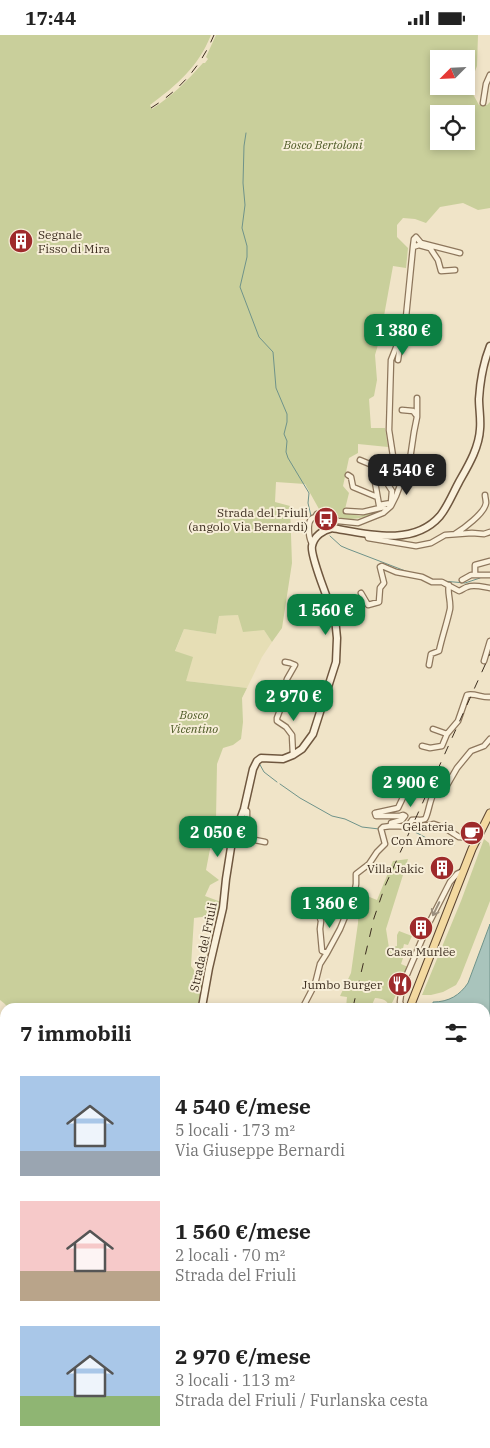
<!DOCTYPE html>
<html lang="it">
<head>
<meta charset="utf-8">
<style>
	body { margin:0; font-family:"IBM Plex Serif",serif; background:#f6f6f6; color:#222; height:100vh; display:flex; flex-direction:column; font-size:19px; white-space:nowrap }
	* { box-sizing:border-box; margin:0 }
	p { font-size:16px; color:#767676 }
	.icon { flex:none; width:28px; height:28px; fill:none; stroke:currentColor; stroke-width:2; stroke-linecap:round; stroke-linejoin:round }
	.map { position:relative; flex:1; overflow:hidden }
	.sheet { position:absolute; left:0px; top:968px; width:490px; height:446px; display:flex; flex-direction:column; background:#fff; border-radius:15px 15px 0 0; box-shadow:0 2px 8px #0003 }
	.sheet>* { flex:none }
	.needle { width:32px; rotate:246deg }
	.tools { position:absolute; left:430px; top:15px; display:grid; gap:10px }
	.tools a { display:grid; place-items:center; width:45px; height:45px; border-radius:0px; background:#fff; box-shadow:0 2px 8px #0003; font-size:25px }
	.price { position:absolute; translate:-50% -42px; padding:0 11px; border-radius:10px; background:#0b8043; color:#fff; font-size:16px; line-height:32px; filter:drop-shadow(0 1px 2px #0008) }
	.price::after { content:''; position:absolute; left:50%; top:30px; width:15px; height:11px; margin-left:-8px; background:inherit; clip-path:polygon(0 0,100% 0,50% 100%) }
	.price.active { background:#222; color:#fff }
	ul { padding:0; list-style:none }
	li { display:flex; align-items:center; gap:15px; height:125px; padding:0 20px }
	li span { display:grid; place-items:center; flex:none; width:140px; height:100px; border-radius:0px; color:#555 }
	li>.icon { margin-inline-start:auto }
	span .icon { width:60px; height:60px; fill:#fffc; stroke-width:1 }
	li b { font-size:21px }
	h2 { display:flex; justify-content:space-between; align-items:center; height:60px; padding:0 20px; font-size:21px }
	.status { display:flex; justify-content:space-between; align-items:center; height:35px; padding:0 25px; background:#fff; direction:ltr }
	.status svg { height:14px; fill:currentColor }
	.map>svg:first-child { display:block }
	.farmland { fill:#e6deb5 }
	.green { fill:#c9cf9b; fill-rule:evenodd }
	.water { fill:#a9c4bc; stroke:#6f938a }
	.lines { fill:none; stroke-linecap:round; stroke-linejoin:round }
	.stream { stroke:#6f938a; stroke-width:1 }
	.ferry { stroke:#2f5d5a; stroke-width:1; stroke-dasharray:6 5; stroke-linecap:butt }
	.street-casing { stroke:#8d765c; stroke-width:7 }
	.secondary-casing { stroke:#6f573f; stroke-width:9 }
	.primary-casing { stroke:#5b4430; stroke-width:9 }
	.street { stroke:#faf1dc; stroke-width:4.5 }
	.secondary { stroke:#faf1dc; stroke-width:6 }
	.primary { stroke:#f3d9a0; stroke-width:7 }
	.rail { stroke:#3d2e20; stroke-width:1; stroke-dasharray:9 9; stroke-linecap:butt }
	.oneway { stroke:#9c907e }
	.labels { text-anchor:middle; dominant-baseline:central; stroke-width:4; stroke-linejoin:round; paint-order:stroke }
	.park-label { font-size:12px; font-style:italic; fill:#4d5a26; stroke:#f7eed8 }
	.poi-label { font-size:12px; fill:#3d2e20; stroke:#f7eed8; text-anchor:end }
	.street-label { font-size:12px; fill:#3d2e20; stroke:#f7eed8 }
</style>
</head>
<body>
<div class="status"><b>17:44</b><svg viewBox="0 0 49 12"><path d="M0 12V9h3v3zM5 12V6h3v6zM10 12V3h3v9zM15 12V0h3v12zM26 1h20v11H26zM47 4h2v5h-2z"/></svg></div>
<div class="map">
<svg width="490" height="1413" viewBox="0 0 490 1413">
	<rect width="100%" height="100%" fill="#f0e4c8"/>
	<path class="farmland" d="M238,580L264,595L272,607L262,622L247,653L186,646L175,617L184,594L216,599L219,581Z"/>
	<path class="green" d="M0,0H211C198,32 177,50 150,70L152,74C172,61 187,46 203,28H205L208,24L206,22L216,0H478L477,31L469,52L479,70H487L490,67V173L478,175L463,168L440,172L426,188L415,184L403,183L397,190V202L408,213L406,233L393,231L380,303L375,320L377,345L374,361L369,364L371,393H385L388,412L358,409V418L349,423L343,451L349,458L344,478L360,481L385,474C370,480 354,488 338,482C331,479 326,475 319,474L305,449L276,447L275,467L290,471L292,528L282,593L272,607L264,595L243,597L238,580L219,581L216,599L184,594L175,616L193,622L186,646L247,653L242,663L243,687L241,704L233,710L223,713L217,729L216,784L204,786L202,807L211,809L206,835L219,845L210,850L205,861L221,867L217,880L194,883L191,931L203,947L200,972H7L5,969L0,965ZM439,24H466V51H439ZM439,79H466V106H439Z
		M484,804L489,808L490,812V866L460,943L456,950L443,957L431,960H422L461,866Z
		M408,824L386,894L389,913L397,911V900L399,896L412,901L408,910L404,909L402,918L404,920L401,929L408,932L403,944L398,943L396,952L400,953L398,960H396L392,968V970L398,972H389C387,964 383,964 375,963L371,972H346L347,962L340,961L351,938L358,888L359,864L367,861L377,865L393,826Z
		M5,1026V1306L0,1314V1028Z"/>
	<path class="water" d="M490,889V1413H243L245,1409H485V972H433V967C449,967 460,960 468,948Z"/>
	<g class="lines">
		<path class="stream" d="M246,98L244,111L243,148L245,170L242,193L247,211V222L240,252L259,302L273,317L276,353L287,379V387L284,399L287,406L286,417L288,423L309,458L308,468L311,481
			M330,501L341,511L348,514L408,537
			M443,546L465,548L480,543
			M259,728L264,737L277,747
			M280,749L300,763L332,781L345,784L362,792L379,794
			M401,793L417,798L434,807L454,810"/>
		<path class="ferry" d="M485,1055L490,1043
			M322,1413L324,1409"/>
		<g class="street-casing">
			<path id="street" d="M483,68L486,49L490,40
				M413,212L414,204L416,202L421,208L460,218
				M398,325L401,304
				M402,375L413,376L416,380
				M360,425L372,430L379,470L391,468
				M348,440L351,442L353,452L377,462
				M391,468L392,456L387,448L393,421L389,395L391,325L401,300L406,282L413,212L419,210L430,213L438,225L441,236L455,235
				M346,476L363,477L384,472
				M315,482L317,479L322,477L338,486L358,488L383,478L391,471L396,461L410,424L414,397L417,382V363
				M367,499L368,503L416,511L431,508L445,500L472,498L484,499L490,497
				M455,499C463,494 485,478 486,468C486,465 485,462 485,460
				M312,509C309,503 304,478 319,483C323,484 328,490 332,493
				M475,540V530L490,526
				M462,545L471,540H490
				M361,558L368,570L379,567L380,553L384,548L380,532L382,531L396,537L422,542L432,547H442L459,556C462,555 464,553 467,552C474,549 483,552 490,553
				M484,626L490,606
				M285,627L290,628L295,630L287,644L281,665L283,667L277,683V686L286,692L292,700L293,720
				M429,630L431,619L439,616C442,602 447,588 450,574C451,565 447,558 449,550
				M433,694L447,699
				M422,711L430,713L442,711L447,699L458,686L467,660C474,658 483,663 490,662
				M244,774L247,776V785L253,793L252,804L255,805L265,807
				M391,791V788L402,785L405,781L403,780L400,781H376L375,778L398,773L407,754L415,739
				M408,791L412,785C416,784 421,786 425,784C428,781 430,762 435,756L446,752L457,733L471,716L484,711L490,704
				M320,883L321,886L320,894L322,916L327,918
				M303,972L315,949L320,929L327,918L340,894L354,860L356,849V839L369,829L377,817L385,809L381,794L383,792L391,791L421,792L434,789L445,793L459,802L476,803
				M402,972L400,967L402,951L429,888L450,847L457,839L463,836
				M0,1393L5,1386
				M82,1413L84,1409
				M115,1413L118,1409"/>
		</g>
		<g class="secondary-casing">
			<path id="secondary" d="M202,972L209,933L223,873L226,844L232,806L244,774L253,734L257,726L261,723L283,724L293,720L302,714L313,699L336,627L337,603L335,583C330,571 310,520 312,511C314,501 323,495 332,493C367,499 413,512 440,481C448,471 453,458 459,447C468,431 479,413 480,394C481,384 479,374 479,364C480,348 484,326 490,311
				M0,1321L5,1312"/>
		</g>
		<g class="primary-casing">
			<path id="primary" d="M410,972L472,814L490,778
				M226,1413L228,1409"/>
		</g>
		<use href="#street" class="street"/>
		<use href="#secondary" class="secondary"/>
		<use href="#primary" class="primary"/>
		<path class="rail" d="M151,73C180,55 201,31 214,0
			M353,972L374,883L385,851L490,619
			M137,1413L140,1409"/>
	</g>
	<defs><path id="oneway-shaft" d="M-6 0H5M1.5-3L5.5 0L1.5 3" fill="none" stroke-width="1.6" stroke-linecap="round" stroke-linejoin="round" transform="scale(1.25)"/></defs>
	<use class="oneway" href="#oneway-shaft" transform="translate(436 874) rotate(116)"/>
	<defs>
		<g id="building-disc" transform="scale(1.25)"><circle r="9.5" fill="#9e2a2b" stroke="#f7eed8"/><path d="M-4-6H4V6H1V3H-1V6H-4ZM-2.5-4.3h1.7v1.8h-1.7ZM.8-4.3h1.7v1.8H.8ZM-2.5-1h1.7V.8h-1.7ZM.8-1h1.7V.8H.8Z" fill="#fff"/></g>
		<g id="bus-disc" transform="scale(1.25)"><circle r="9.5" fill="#9e2a2b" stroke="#f7eed8"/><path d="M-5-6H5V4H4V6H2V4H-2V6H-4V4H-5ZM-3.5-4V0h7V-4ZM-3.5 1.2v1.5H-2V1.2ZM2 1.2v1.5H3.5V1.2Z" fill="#fff"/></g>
		<g id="cafe-disc" transform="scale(1.25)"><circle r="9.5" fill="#9e2a2b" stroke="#f7eed8"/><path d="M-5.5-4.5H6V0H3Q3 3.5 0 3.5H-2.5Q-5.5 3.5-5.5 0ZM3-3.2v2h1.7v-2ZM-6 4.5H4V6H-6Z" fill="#fff"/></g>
		<g id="restaurant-disc" transform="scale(1.25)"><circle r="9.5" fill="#9e2a2b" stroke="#f7eed8"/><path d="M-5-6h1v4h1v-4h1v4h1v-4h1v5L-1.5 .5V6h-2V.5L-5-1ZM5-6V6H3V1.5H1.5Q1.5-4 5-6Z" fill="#fff"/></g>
	</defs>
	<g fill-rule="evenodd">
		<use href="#building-disc" x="21" y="206"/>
		<use href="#bus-disc" x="326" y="484"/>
		<use href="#cafe-disc" x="472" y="798"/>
		<use href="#building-disc" x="442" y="833"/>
		<use href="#building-disc" x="421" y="893"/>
		<use href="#restaurant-disc" x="400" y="949"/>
	</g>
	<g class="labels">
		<g class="park-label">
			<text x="323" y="109">Bosco Bertoloni</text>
			<text x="194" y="679">Bosco<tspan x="194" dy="14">Vicentino</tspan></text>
		</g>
		<g class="poi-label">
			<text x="38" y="199" text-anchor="start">Segnale<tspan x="38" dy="14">Fisso di Mira</tspan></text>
			<text x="308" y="477">Strada del Friuli<tspan x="308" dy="14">(angolo Via Bernardi)</tspan></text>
			<text x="454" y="791">Gelateria<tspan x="454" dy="14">Con Amore</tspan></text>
			<text x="424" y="833">Villa Jakic</text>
			<text x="421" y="916" text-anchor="middle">Casa Murlëe</text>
			<text x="382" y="949">Jumbo Burger</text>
		</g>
		<g class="street-label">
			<text transform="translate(203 912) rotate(-78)">Strada del Friuli</text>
		</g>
	</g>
</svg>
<div class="tools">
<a><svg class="needle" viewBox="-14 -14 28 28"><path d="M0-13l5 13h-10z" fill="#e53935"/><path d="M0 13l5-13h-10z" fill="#767676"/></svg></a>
<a><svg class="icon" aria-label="locate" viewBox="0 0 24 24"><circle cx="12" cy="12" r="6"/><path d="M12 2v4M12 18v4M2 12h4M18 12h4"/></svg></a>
</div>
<b class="price" style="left:403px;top:321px">1 380 €</b>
<b class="price active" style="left:407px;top:461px">4 540 €</b>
<b class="price" style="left:326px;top:601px">1 560 €</b>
<b class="price" style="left:294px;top:687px">2 970 €</b>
<b class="price" style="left:411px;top:773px">2 900 €</b>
<b class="price" style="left:218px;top:823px">2 050 €</b>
<b class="price" style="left:330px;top:894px">1 360 €</b>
<section class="sheet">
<h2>7 immobili<svg class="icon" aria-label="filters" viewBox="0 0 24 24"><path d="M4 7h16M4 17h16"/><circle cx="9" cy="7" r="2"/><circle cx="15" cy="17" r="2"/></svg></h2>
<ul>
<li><span style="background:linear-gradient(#a9c7e8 75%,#9aa5b1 0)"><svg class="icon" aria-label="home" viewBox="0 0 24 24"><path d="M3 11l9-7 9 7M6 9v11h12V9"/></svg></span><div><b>4 540 €/mese</b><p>5 locali · 173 m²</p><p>Via Giuseppe Bernardi</p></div></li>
<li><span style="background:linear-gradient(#f6c9c9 70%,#b9a48a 0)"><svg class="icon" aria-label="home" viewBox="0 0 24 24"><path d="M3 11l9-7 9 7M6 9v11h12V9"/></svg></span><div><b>1 560 €/mese</b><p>2 locali · 70 m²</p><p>Strada del Friuli</p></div></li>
<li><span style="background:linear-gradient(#a9c7e8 70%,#8fb573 0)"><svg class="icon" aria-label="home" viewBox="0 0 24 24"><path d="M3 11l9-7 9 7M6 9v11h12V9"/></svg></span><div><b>2 970 €/mese</b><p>3 locali · 113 m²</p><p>Strada del Friuli / Furlanska cesta</p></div></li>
</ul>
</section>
</div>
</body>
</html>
